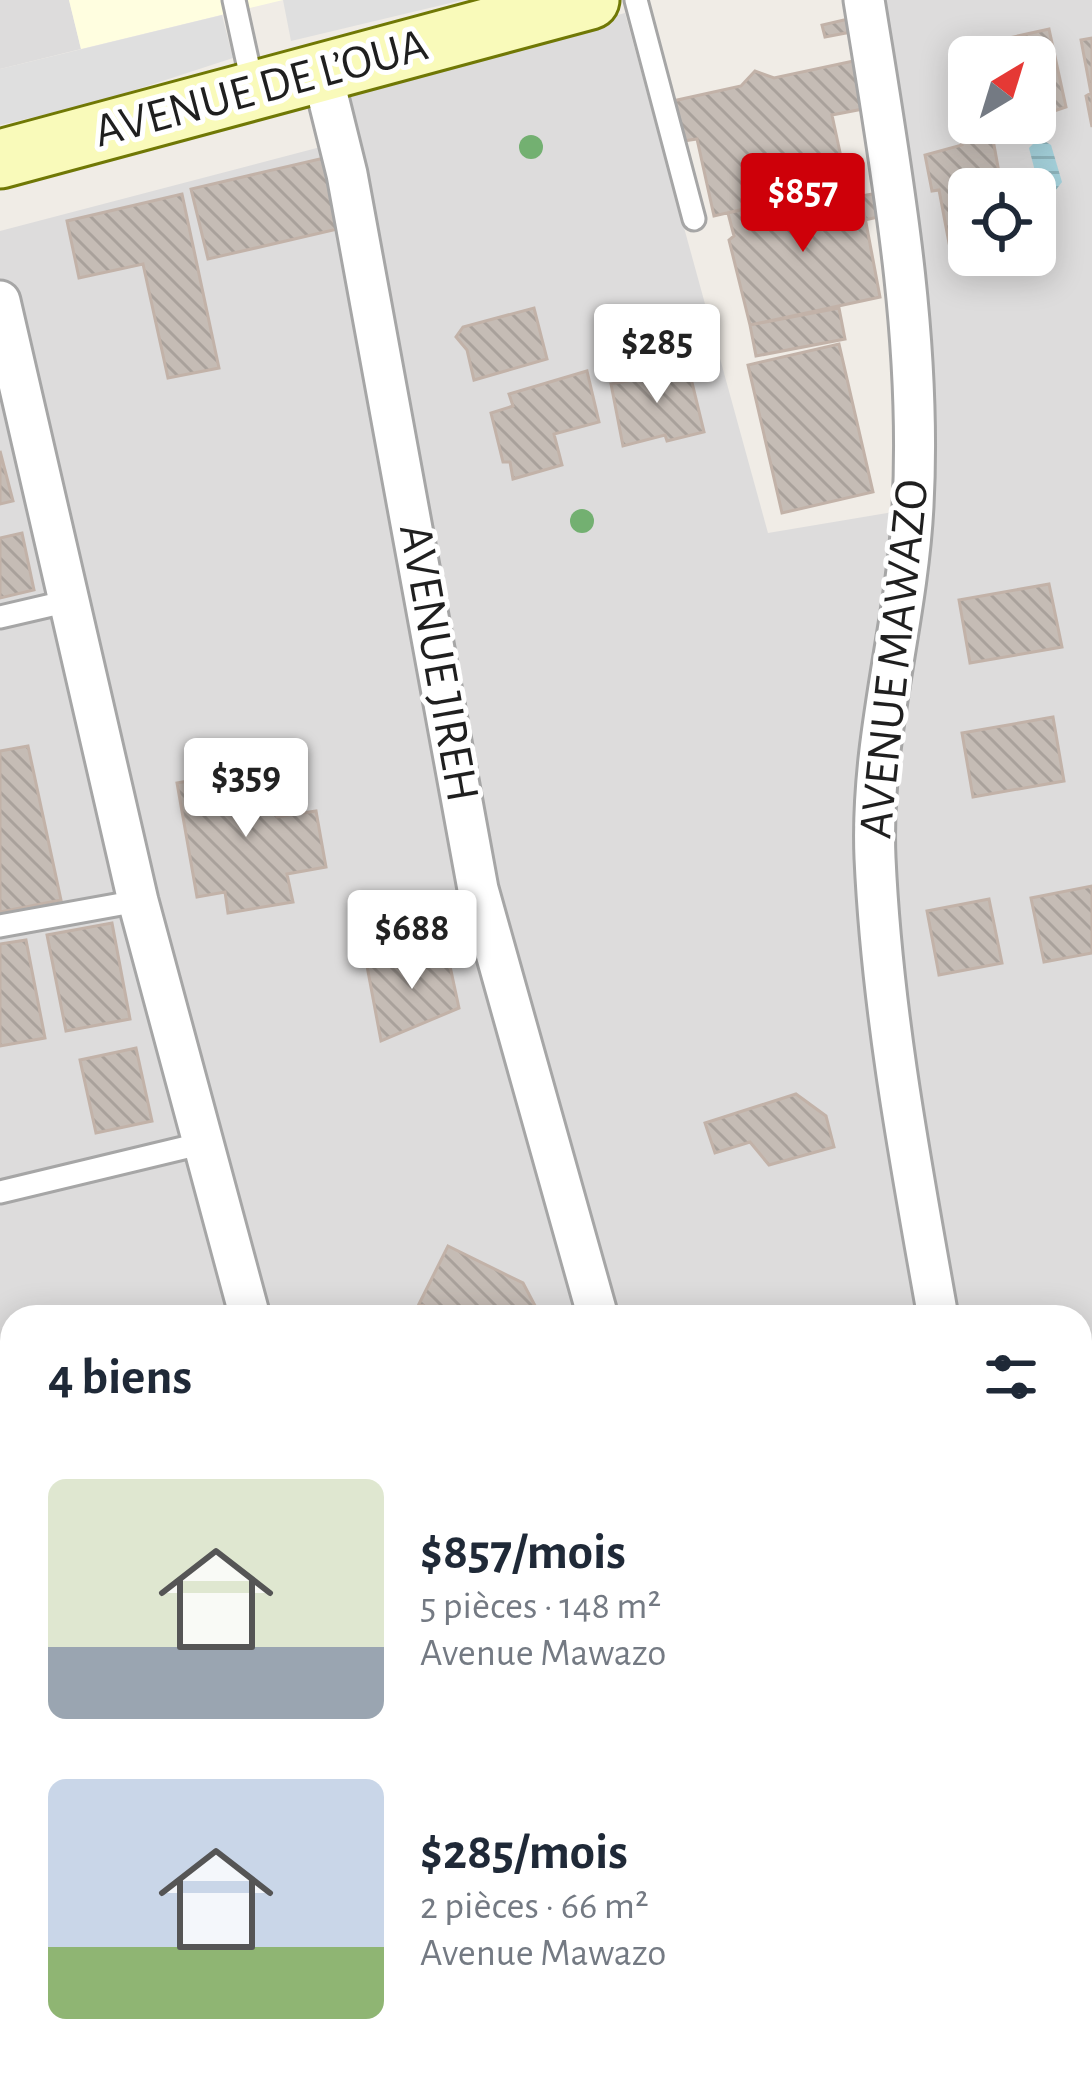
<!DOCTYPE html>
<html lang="fr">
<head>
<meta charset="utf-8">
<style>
	body { margin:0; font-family:"Alegreya Sans",sans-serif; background:#f6f6f7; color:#1f2937; height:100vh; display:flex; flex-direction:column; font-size:45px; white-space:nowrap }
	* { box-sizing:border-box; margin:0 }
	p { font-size:39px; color:#747a83 }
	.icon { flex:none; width:66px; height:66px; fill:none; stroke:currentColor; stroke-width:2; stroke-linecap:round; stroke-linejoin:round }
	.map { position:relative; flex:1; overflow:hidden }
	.side { position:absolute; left:0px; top:1305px; width:1092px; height:768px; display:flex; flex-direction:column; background:#fff; border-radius:36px 36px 0 0; box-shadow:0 6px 30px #0003 }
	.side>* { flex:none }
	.needle { width:78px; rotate:38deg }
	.buttons { position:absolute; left:948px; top:36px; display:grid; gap:24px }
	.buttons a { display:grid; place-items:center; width:108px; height:108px; border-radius:18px; background:#fff; box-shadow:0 6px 30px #0003; font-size:60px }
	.price { position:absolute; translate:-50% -102px; padding:0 27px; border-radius:12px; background:#fff; color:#222; font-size:39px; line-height:78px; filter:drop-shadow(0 3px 6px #0008) }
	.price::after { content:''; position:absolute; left:50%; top:72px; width:36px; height:27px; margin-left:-18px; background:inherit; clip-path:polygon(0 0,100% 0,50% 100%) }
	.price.selected { background:#ce0009; color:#fff }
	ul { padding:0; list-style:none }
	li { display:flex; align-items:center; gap:36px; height:300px; padding:0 48px }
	li span { display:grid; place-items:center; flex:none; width:336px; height:240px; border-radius:18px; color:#555 }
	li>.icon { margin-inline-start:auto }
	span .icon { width:144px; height:144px; fill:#fffc; stroke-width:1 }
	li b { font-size:51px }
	h2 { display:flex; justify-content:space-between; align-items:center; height:144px; padding:0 48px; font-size:51px }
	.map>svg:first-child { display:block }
	.residential { fill:#dddcdc; fill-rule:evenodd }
	.education { fill:#fffee0 }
	.parking { fill:#dfdfdf }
	.water { fill:url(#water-rules) }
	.building { fill:url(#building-back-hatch); stroke:#c2b2a8; stroke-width:3 }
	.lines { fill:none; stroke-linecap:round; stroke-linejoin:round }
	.service-casing { stroke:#a6a6a6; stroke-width:27 }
	.minor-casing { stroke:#a6a6a6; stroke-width:45 }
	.secondary-casing { stroke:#707805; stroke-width:63 }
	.service { stroke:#fff; stroke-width:21 }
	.minor { stroke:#fff; stroke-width:39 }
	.secondary { stroke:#f9faba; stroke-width:57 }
	.tree { fill:#73b071 }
	.labels { text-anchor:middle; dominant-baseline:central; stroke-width:10; stroke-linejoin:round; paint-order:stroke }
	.street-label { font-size:48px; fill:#1f1f1f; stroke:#fff }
</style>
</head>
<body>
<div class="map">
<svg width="1092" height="2073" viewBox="0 0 1092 2073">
	<defs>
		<pattern id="water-rules" width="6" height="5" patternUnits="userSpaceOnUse" patternTransform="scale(3)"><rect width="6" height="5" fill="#a6d3dd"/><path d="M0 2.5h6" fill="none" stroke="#8eb5bd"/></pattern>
		<pattern id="building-back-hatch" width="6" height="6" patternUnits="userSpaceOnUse" patternTransform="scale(3)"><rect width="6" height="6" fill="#c5bcb5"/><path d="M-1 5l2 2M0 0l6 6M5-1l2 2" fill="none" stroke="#a9a19b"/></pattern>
	</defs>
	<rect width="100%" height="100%" fill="#f0ece6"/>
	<path class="residential" d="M0,0H69L81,49L0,69Z
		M885,0H1092V2073H0V231L351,139L345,88L625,13L768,533L929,506L933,363ZM969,57H1035V123H969ZM969,189H1035V255H969ZM12,1317H1080V2061H12Z"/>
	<path class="education" d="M69,0H283L81,49Z"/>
	<path class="parking" d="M283,0H463L291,41Z
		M222,15L233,58L95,103L0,125V69Z"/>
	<path class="water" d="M1039,138L1051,145L1062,182L1052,195L1039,187L1029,148Z"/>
	<path class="building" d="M848,19L851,32L825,37L822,25Z
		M1049,29L1066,107L1054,111V122L1016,131L1012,123H1035V57H985L982,44Z
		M1092,38V127L1086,96L1091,93L1081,40Z
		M858,60L868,108L832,115L847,185L714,216L697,139L683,141L673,101L741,86L755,71L774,78Z
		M969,119V123H990L1002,189H969V239L949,243L939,190L932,191L925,155L962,145L958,121Z
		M337,155L355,225L208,259L191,189Z
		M847,185L861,196L880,297L750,325L729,240L734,236L728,213Z
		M884,192L887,215L865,220L861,196Z
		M182,194L219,368L168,378L143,264L79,278L67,221Z
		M534,308L547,359L474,380L467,350L456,337L463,327Z
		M839,308L845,339L756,356L750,325Z
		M839,344L873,492L782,513L748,365Z
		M661,363L662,375L689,370L704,432L667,441L665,435L623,446L611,384L637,379L635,370Z
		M587,371L599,422L554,434L562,465L513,479L510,462H503L491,413L513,406L509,394Z
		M0,451L13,501L0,504Z
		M22,533L34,590L0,598V538Z
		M1049,584L1062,647L970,663L959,600Z
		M1053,717L1064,781L973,797L962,733Z
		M28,746L61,900L0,912V751Z
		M268,767L277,817L316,811L326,867L287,874L293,902L228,913L225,892L197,897L177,783Z
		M1092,886V953L1044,962L1031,898Z
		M989,899L1002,963L939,975L927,911Z
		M112,923L130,1019L66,1031L47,935Z
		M26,940L45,1038L0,1046V944Z
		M447,952L459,1008L381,1041L367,966Z
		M136,1048L152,1121L96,1133L80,1060Z
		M796,1094L826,1116L834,1147L769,1165L750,1142L715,1153L705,1123Z
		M448,1246L523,1283L541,1317H452L419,1304Z"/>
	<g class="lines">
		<g class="service-casing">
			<path id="service" d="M234,0L253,87
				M636,0L694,219
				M0,617L69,601
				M0,926L138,901
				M0,1192L204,1143
				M0,1565L12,1621
				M0,1895L12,1893
				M758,2061L762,2073"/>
		</g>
		<g class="minor-casing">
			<path id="minor" d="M864,0C891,168 922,336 913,506C907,624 870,738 875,858C882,1012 911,1165 938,1317
				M322,73L347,174L478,889L598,1317
				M0,301L138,901L250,1317
				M1080,1399L1092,1395
				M0,1711L12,1708
				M1080,1853L1092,1849
				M454,2073L493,2061"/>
		</g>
		<g class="secondary-casing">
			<path id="secondary" d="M0,159L590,0"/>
		</g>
		<use href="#service" class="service"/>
		<use href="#minor" class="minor"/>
		<use href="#secondary" class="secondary"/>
	</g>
	<g class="tree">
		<circle cx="531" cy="147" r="12"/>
		<circle cx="582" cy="521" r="12"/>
	</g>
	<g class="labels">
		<g class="street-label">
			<text transform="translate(261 89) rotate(-15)">AVENUE DE L’OUA</text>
			<text transform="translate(895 659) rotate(-84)">AVENUE MAWAZO</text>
			<text transform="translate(438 663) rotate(80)">AVENUE JIREH</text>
		</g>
	</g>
</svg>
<div class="buttons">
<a><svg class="needle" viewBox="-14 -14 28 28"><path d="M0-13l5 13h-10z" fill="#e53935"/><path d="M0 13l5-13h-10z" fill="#747a83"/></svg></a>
<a><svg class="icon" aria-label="locate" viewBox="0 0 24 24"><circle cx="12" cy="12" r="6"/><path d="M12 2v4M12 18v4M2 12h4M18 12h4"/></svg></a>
</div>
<b class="price selected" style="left:803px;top:255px">$857</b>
<b class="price" style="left:657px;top:406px">$285</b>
<b class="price" style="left:246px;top:840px">$359</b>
<b class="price" style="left:412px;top:992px">$688</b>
<section class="side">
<h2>4 biens<svg class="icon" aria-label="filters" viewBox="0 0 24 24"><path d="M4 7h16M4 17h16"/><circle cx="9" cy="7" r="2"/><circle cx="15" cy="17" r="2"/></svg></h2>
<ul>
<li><span style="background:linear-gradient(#dfe7d0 70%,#9aa5b1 0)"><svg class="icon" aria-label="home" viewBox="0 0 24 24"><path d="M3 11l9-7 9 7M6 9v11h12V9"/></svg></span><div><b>$857/mois</b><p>5 pièces · 148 m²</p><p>Avenue Mawazo</p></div></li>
<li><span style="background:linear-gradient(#c9d6e8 70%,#8fb573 0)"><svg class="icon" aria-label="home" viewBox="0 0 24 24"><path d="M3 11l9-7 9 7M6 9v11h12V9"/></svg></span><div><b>$285/mois</b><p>2 pièces · 66 m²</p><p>Avenue Mawazo</p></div></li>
</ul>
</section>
</div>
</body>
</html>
